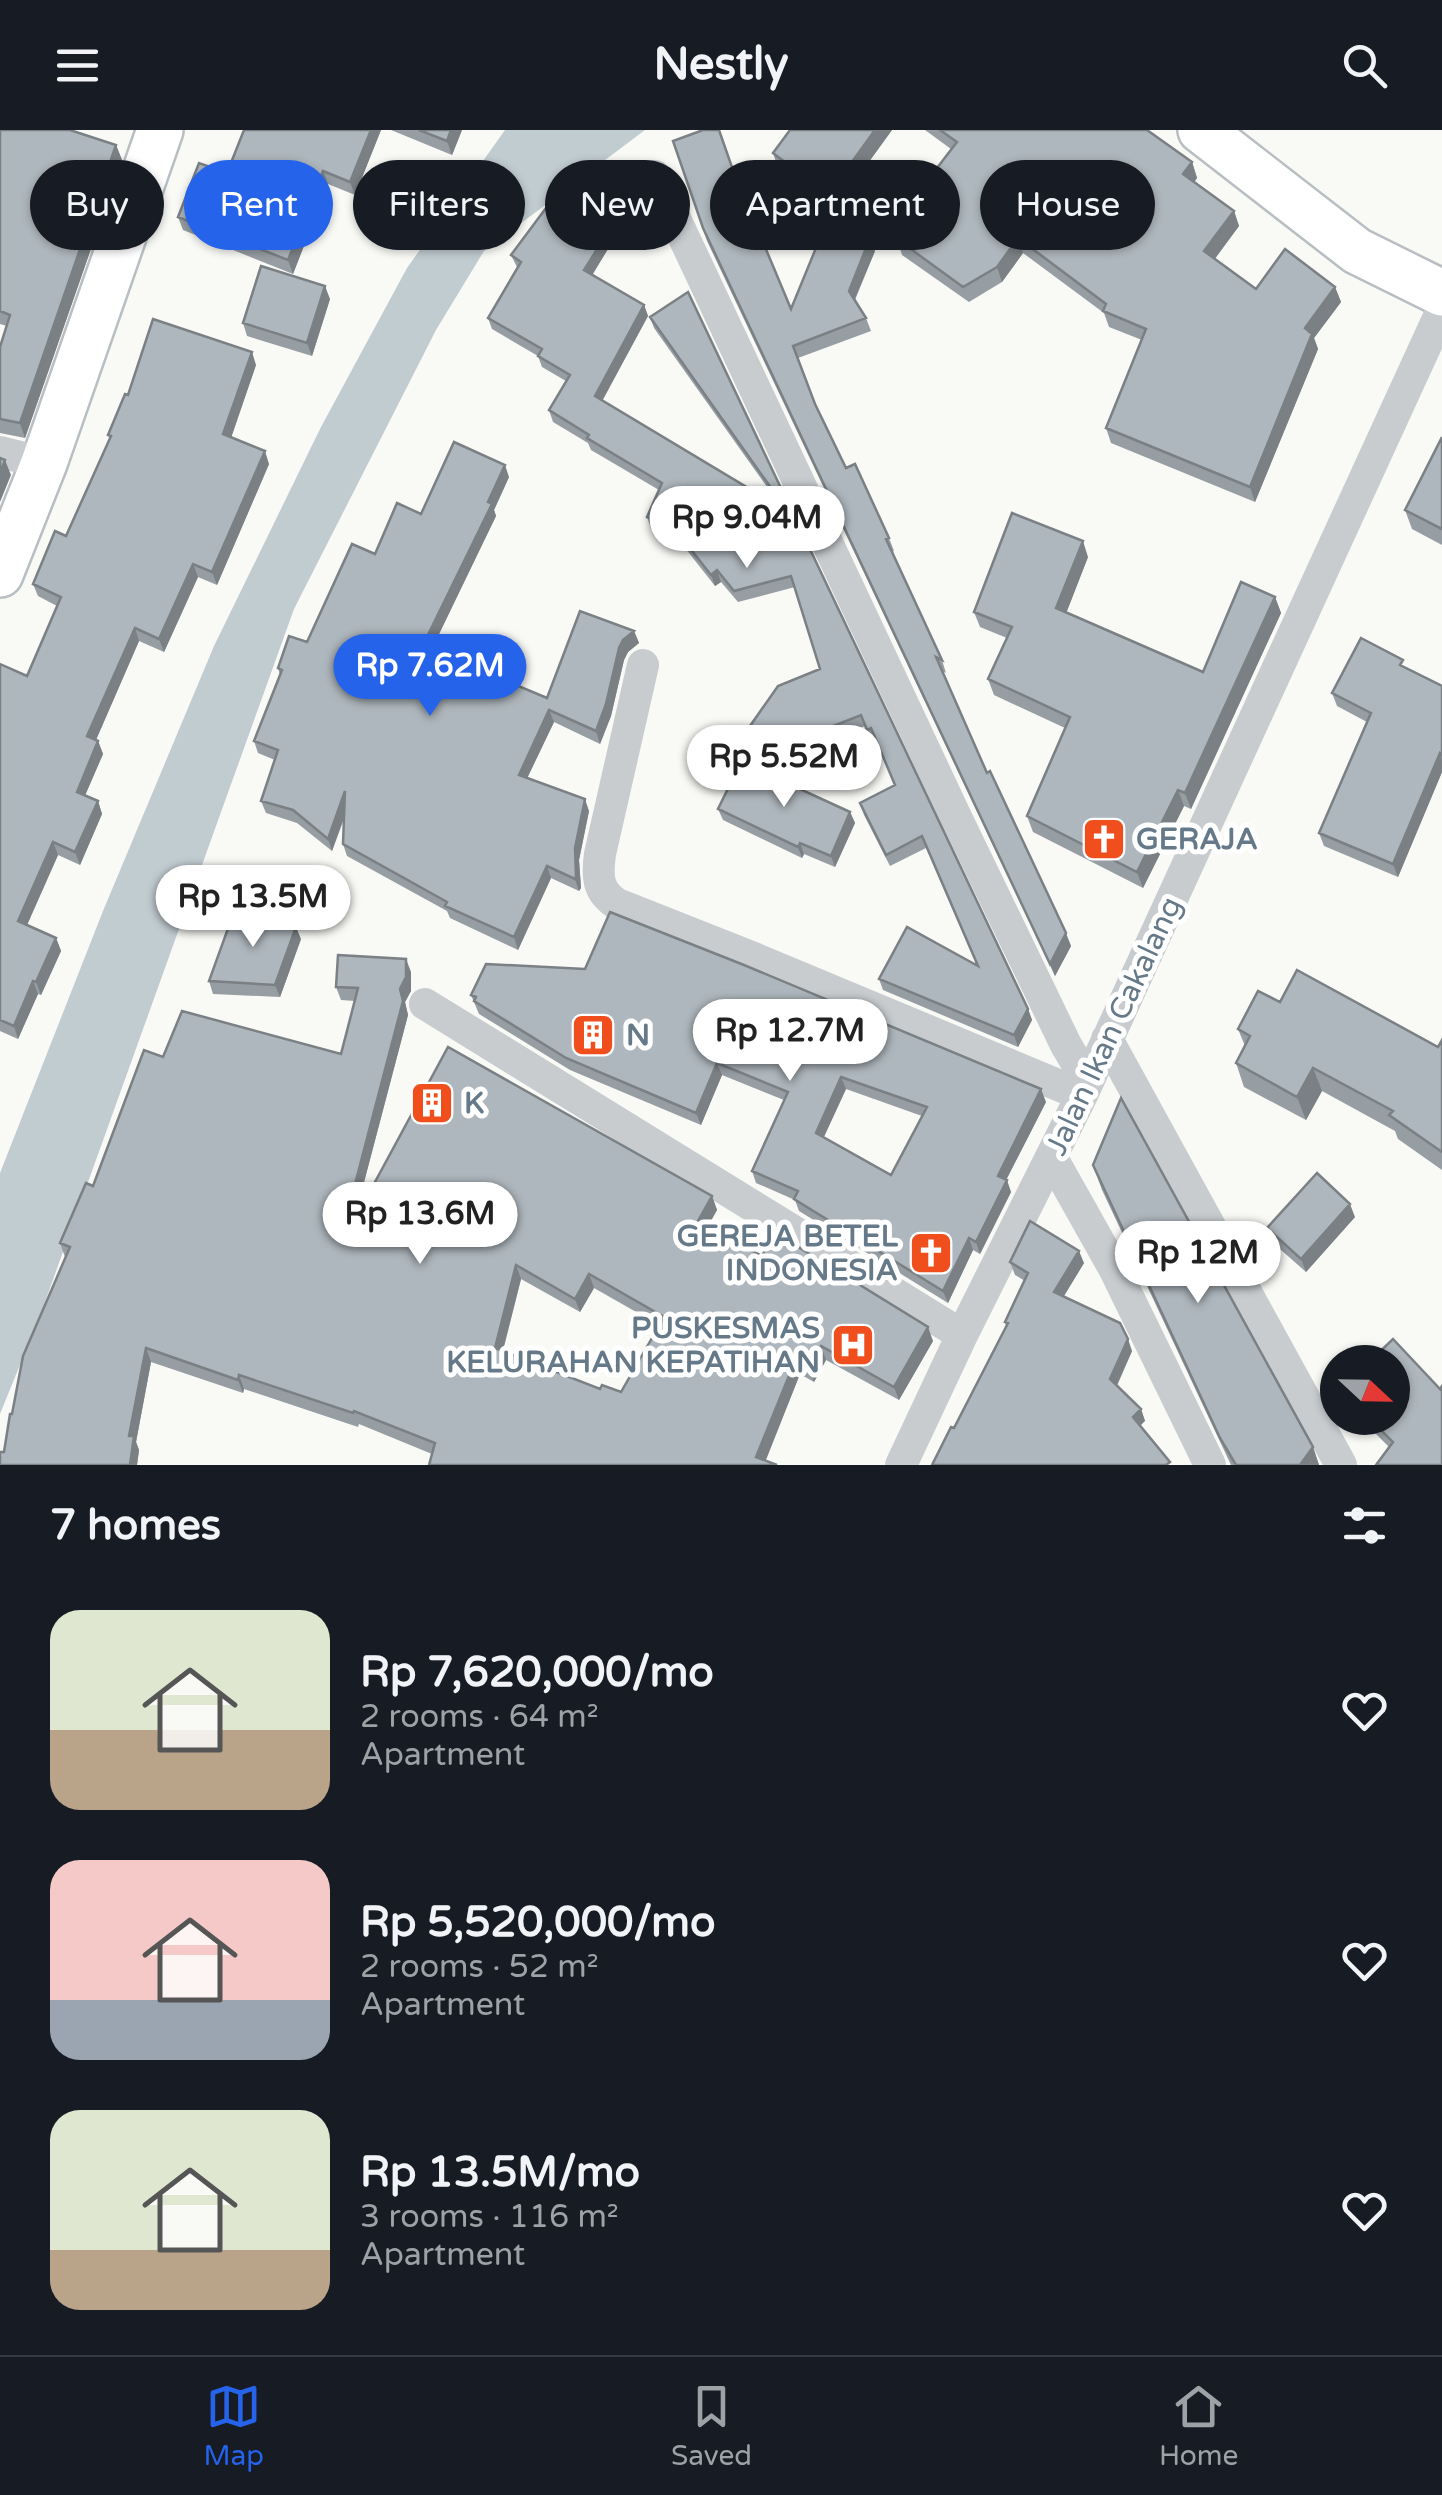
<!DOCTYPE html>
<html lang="en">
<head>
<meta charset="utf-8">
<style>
	body { margin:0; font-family:"Varela Round",sans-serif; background:#20242c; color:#f1f3f6; height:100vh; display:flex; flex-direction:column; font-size:38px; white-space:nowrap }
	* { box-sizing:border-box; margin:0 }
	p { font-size:32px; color:#9ea1a6 }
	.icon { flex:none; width:55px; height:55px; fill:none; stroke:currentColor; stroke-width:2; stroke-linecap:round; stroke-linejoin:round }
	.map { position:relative; height:1335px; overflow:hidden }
	.drawer { display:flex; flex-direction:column; background:#171b24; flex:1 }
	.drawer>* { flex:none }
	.hud { position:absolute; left:30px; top:30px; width:1382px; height:90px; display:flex; gap:20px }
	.needle { width:65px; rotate:112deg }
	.tools { position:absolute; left:1320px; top:1215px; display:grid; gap:20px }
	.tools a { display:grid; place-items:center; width:90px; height:90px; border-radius:50%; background:#171b24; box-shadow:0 2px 8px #0004; font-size:50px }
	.price { position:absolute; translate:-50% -85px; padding:0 22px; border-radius:35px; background:#fff; color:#222; font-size:32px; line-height:65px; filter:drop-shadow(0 2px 5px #0008) }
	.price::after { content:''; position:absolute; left:50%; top:60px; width:30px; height:22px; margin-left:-15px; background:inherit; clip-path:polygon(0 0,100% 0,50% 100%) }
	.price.selected { background:#2563eb; color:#fff }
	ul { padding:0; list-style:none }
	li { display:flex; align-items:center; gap:30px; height:250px; padding:0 50px }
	li span { display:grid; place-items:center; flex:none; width:280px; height:200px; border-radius:30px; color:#555 }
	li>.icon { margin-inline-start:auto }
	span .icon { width:120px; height:120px; fill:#fffc; stroke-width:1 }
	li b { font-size:42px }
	h2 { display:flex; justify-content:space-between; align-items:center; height:120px; padding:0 50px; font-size:42px }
	.tag { padding:0 35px; border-radius:45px; background:#171b24; box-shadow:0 2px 8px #0004; font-size:35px; line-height:90px }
	.tag.selected { background:#2563eb; color:#fff }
	header { display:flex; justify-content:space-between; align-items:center; height:130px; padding:0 50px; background:#171b24; font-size:45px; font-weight:700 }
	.tab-bar { display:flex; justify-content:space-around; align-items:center; height:140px; border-top:2px solid #363941; background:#171b24; font-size:28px; color:#9ea1a6 }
	.tab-bar a { display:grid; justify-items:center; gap:5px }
	.tab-bar .selected { color:#2563eb }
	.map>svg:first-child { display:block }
	.water { fill:#c1ccd1 }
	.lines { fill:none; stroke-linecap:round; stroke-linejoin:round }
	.secondary-casing { stroke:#b8bec2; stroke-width:50 }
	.street { stroke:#c8cccf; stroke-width:32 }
	.secondary { stroke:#fff; stroke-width:45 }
	.wall { fill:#969da3; fill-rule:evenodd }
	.shaded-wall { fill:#7a8084 }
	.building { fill:#aeb7bd; stroke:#7a8084; stroke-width:2.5; fill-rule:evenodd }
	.labels { text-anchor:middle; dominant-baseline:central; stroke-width:10; stroke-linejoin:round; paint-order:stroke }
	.poi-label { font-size:30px; font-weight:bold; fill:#657989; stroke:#fff; text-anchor:start }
	.street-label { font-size:30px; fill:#657989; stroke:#fff }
</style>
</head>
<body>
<header><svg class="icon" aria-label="menu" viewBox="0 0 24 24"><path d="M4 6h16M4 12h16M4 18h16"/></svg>Nestly<svg class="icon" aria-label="search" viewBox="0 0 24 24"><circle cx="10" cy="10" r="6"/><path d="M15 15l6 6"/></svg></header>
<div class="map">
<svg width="1442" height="1335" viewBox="0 0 1442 1335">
	<rect width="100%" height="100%" fill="#f9f9f6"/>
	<path class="water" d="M505,0H645L484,121L436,200L294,479L41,1183L0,1284V1043L103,781L214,516L321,297L407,138Z"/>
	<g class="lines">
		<g class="secondary-casing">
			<path id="secondary" d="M1201,0L1357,121L1442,163
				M0,444L44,333L160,0"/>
		</g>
		<path class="street" d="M655,46L955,685L1066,915L1088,952
			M0,322L44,333
			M643,535L600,724C597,746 597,761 617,774L756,829L1082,965
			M425,874L962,1205
			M1107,909L1341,1335
			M1052,1028L1115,1140L1210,1335
			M901,1335L962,1205L1082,965L1442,180"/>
		<use href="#secondary" class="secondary"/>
	</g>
	<path class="wall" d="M0,0L116,15L122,30L25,308L0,303V217L7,196L0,194Z
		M244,0H381L355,65L328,54L293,144L183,100L178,87L227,43Z
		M391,0H462L452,25Z
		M892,0L834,80L778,38L773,23Z
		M925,0H1147L1192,32L1197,48L1194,52L1234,81L1239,96L1215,129L1256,159L1335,157L1341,172L1314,208L1318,219L1255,372L1111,313L1106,298L1142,210L1109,197L1104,183L1023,123L1002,152L969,172L902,125L897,109L941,48L937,38L951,19Z
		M673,11L757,106L791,179L875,121L855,170L866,188L871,201L798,228L815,274L846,338L889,408L894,421L892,422L942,530L946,543L942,541L987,643L1071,816L1055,846L707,111Z
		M570,83L607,103L611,114L592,145L644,175L648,186L602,270L782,378L654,198L650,187L688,162L1028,879L1032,890L1018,917L883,860L879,849L977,835L926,718L890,736L864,685L860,673L895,655L875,610L871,611L865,596L771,634L748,618L743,606L820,539L795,457L738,472L721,452L715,456L678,409L651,398L647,387L659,360L591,320L588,313L553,292L549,280L566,251L542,237L538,226L492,199L488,188L517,137L511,125Z
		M330,169L312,226L247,206L243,193Z
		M256,235L231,307L269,334L217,455L198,447L164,522L139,511L96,610L98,611L103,624L85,665L98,671L102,684L80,735L58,725L27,795L56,808L61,821L41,865L38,864L18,909L0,901V534L27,546L57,476L38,466L33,454L66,406L110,310L108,305L128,265Z
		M1442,307V415L1412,399L1405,380Z
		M509,347L494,380L496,386L433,516L473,532L475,537L547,568L634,501L639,513L628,522L624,530L611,586L600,614L554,592L527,648L589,681L579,730L581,758L579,761L551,748L518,820L450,788L447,781L347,726L343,714L344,689L332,721L297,693L266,683L261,671L275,630L258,623L254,611L280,545L278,538L307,512L375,424L421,384Z
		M1088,427L1066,483L1203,542L1275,467L1281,483L1191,679L1184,676L1143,758L1033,702L1027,686L1065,598L994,565L988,549L1007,508L980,497L974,482Z
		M1406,538L1442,556V642L1398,747L1324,716L1319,703L1367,592L1337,576L1332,563Z
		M718,679L850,682L855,693L835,737L804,724L802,728L723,690Z
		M301,809L280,867L213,864L209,851Z
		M411,842V861L405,872L408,885L362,1060L369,1063L712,1066L717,1080L708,1096L762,1126L933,1211L899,1270L826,1230L814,1252L800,1244L765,1330L432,1324L359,1294L358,1297L244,1259L243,1263L151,1232L136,1312L139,1320L137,1335H0L4,1322L12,1284L65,1127L60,1113L93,1056L163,927L341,924L355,871L341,870L336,857ZM521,1149L580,1182L594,1158L659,1195L621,1262L600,1259L503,1221Z
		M471,865L1046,972L1006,1050L1011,1062L980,1124L973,1120L948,1173L799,1081L795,1070L756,1053L752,1041L784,970L722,945L701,995L570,940L479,884ZM846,959L922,986L891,1045L824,1007Z
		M1280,872L1438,917L1442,910V1040L1398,1009L1395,1001L1322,961L1306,990L1244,957L1236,933L1245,916L1238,899Z
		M1093,1035L1313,1317L1319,1335H1231L1102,1060Z
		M1355,1087L1306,1142L1272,1112L1267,1098Z
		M1010,1132L1084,1133L1064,1166L1132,1221L1117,1256L1141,1279L1145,1291L932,1335L954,1298L1006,1196L1005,1192L1025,1151L1015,1145Z
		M1440,1259L1389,1317L1360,1288H1392Z"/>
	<path class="shaded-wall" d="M371,0H381L355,65L350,52Z
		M451,0H462L452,25L447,11Z
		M875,0H892L834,80L828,65Z
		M116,15L122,30L25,308L20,293Z
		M1192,32L1197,48L1189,59L1183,44Z
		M323,41L328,54L293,144L288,130Z
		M1234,81L1239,96L1209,136L1204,121Z
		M607,103L611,114L588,152L584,140Z
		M870,108L875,121L853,173L849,161Z
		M1018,108L1023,123L1002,152L997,137Z
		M325,156L330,169L312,226L307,213Z
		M1335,157L1341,172L1314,208L1318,219L1255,372L1250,357L1305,198Z
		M644,175L648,186L599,277L595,266Z
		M252,222L256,235L228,317L223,304Z
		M265,321L269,334L217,455L212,442Z
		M5,330L11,345L0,372V343Z
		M505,335L509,347L494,380L496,386L429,525L424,513Z
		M1083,411L1088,427L1062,494L1056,478Z
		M193,434L198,447L164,522L159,509Z
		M717,440L721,452L715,456L711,445Z
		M1275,467L1281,483L1191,679L1185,663Z
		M135,498L139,511L92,619L87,606Z
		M634,501L639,513L628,522L624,530L611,586L600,614L596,601L619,518L623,510Z
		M549,580L554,592L523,657L519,645Z
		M98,611L103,624L81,675L77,662Z
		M1440,623L1442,630V642L1398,747L1393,734Z
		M1178,660L1184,676L1143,758L1137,742Z
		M345,661L349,673L332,721L328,709Z
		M585,669L589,681L579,730L581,758L579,761L575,749V718Z
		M98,671L102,684L80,735L75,722Z
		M850,682L855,693L835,737L831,726Z
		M53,712L58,725L23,804L18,791Z
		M800,713L804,724L802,728L798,717Z
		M547,736L551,748L518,820L514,807Z
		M296,797L301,809L280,867L275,855Z
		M1066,803L1071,816L1055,846L1050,834Z
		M56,808L61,821L41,865L36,852Z
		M406,829L411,842V861L405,872L408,885L359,1071L354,1058Z
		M33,851L38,864L18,909L14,896Z
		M1028,879L1032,890L1018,917L1014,905Z
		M717,933L722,945L701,995L696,983Z
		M1313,938L1322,961L1306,990L1297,967Z
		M841,947L846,959L820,1015L816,1003Z
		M1041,959L1046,972L1002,1058L998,1046Z
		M1007,1050L1011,1062L980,1124L976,1112Z
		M712,1066L717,1080L703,1105L698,1091Z
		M1350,1074L1355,1087L1306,1142L1301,1129Z
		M969,1108L973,1120L948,1173L943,1161Z
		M1079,1121L1084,1133L1059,1174L1054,1162Z
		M516,1135L521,1149L500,1231L495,1218Z
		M589,1144L594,1158L580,1182L575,1169Z
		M928,1197L933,1211L899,1270L894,1257Z
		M1128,1209L1132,1221L1114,1261L1110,1249Z
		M821,1216L826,1230L814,1252L809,1238Z
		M146,1218L151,1232L136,1312L139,1320L137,1335H130L129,1306Z
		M795,1231L800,1244L764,1335L756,1327Z
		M239,1245L244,1259L243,1263L238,1250Z
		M1141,1279L1145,1291L1137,1299L1133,1287Z
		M1313,1317L1319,1335H1300Z"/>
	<path class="building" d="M0,0H70L116,15L20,293L0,289V217L10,185L0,181Z
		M244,0H371L350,52L323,41L288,130L178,87L199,33L227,43Z
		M419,0H451L447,11Z
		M703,0H719L756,106L760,105L791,179L827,91L870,108L849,161L866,188L793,216L815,274L846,338L855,334L889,408L886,409L942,530L936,527L987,643L990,641L1066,803L1050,834L703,98L673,11Z
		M790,0H875L828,65L773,23Z
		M940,0H1147L1192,32L1183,44L1234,81L1204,121L1256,159L1285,119L1335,157L1305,198L1312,204L1250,357L1106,298L1146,199L1103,181L1106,174L1018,108L997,137L963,157L897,109L944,43L937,38L957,12Z
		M552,70L570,83L571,80L607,103L584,140L644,175L595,266L788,382L650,187L688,162L1028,879L1014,905L879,849L907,797L978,836L922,706L886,725L860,673L895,655L871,598L867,600L861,585L767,622L743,606L778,556L820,539L791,446L734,461L717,440L711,445L674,398L647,387L662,353L587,308L589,305L549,280L570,245L538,226L542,219L488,188L521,132L511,125Z
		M261,136L325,156L307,213L243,193Z
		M153,189L252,222L223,304L265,321L212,442L193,434L159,509L135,498L87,606L98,611L77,662L98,671L75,722L53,712L18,791L56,808L36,852L33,851L14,896L0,890V534L27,546L61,467L33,454L55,401L66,406L111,306L108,305L125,264L128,265Z
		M1442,307V399L1405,380Z
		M454,312L505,335L488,372L492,374L424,513L473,532L471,536L547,568L580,481L634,501L623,510L619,518L606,574L596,601L549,580L519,645L585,669L575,718L576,746L575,749L547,736L514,807L445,776L447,772L343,714L345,661L328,709L293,680L261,671L278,620L254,611L282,540L278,538L289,506L307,512L352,414L375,424L397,373L421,384Z
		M0,328L5,330L0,343Z
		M1012,383L1083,411L1056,478L1203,542L1241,452L1275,467L1185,663L1178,660L1137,742L1027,686L1070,587L988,549L1012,497L974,482Z
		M1361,508L1403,530L1400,535L1442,556V625L1440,623L1393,734L1319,703L1371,583L1332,563Z
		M741,632L850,682L831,726L800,713L798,717L718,679Z
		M235,779L296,797L275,855L209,851Z
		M610,782L744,835L1041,959L998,1046L1007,1050L976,1112L969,1108L943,1161L794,1069L798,1061L752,1041L788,962L717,933L696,983L566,928L474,871L476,867L471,865L486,834L585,839ZM841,947L927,977L891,1045L816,1003Z
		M338,825L406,829V847L400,859L403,871L354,1058L369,1063L448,917L712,1066L698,1091L762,1126L774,1102L928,1197L894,1257L821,1216L809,1238L795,1231L756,1327L777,1335H429L435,1313L354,1281L353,1283L239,1245L238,1250L146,1218L129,1306H134L130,1335H0V1322H4L10,1284H12L23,1226L70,1117L60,1113L86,1053L93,1056L144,920L163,927L182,881L341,924L358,858L336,857ZM516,1135L575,1169L589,1144L664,1187L621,1262L602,1255L600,1259L495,1218Z
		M1297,840L1438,917L1442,910V1022L1389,985L1393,981L1313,938L1297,967L1236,933L1250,906L1238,899L1258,861L1280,872Z
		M1121,968L1313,1317L1300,1335H1236L1220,1308L1093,1035Z
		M1317,1043L1350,1074L1301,1129L1267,1098Z
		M1030,1091L1079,1121L1054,1162L1120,1193L1128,1209L1110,1249L1141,1279L1133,1287L1170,1332L1166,1335H932L951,1297L954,1298L1008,1193L1005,1192L1028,1143L1010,1132Z
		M1393,1209L1440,1259L1442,1256V1335H1376L1393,1312L1369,1288H1392V1232H1369Z"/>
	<defs>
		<g id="church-square" transform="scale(2.25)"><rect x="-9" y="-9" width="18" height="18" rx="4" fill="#f14e1d" stroke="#fff"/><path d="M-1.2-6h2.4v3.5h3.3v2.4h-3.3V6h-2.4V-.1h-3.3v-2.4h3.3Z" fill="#fff"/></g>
		<g id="building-square" transform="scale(2.25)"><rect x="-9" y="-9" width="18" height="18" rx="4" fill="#f14e1d" stroke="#fff"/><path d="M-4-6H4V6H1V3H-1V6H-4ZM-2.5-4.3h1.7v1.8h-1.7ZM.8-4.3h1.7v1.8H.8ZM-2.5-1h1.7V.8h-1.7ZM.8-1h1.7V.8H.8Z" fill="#fff"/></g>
		<g id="hospital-square" transform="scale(2.25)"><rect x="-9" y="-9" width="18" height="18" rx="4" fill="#f14e1d" stroke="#fff"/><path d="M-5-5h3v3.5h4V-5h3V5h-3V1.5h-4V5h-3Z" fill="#fff"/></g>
	</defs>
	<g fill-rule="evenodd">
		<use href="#church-square" x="1104" y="709"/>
		<use href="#building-square" x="593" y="905"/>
		<use href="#building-square" x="432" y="973"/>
		<use href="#church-square" x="931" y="1123"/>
		<use href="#hospital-square" x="853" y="1215"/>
	</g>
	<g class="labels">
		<g class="poi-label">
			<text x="1136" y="709">GERAJA</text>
			<text x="626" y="905">N</text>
			<text x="464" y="973">K</text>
			<text x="898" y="1106" text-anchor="end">GEREJA BETEL<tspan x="898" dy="34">INDONESIA</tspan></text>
			<text x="820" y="1198" text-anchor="end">PUSKESMAS<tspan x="820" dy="34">KELURAHAN KEPATIHAN</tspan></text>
		</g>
		<g class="street-label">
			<text transform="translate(1114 896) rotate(-65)">Jalan Ikan Cakalang</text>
		</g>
	</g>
</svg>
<div class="tools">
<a><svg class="needle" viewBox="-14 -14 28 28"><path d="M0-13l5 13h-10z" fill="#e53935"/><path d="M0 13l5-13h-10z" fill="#9ea1a6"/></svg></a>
</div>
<b class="price" style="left:747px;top:441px">Rp 9.04M</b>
<b class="price selected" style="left:430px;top:589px">Rp 7.62M</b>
<b class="price" style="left:784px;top:680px">Rp 5.52M</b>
<b class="price" style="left:253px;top:820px">Rp 13.5M</b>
<b class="price" style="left:790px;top:954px">Rp 12.7M</b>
<b class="price" style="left:420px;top:1137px">Rp 13.6M</b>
<b class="price" style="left:1198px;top:1176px">Rp 12M</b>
<div class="hud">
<a class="tag">Buy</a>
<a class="tag selected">Rent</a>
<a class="tag">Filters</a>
<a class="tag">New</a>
<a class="tag">Apartment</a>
<a class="tag">House</a>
</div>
</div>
<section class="drawer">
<h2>7 homes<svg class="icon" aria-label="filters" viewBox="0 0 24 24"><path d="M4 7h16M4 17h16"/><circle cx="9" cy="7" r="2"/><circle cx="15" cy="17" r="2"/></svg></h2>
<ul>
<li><span style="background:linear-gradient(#dfe7d0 60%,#b9a48a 0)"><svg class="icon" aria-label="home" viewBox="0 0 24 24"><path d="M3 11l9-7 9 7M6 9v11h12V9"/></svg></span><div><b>Rp 7,620,000/mo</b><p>2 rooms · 64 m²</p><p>Apartment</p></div><svg class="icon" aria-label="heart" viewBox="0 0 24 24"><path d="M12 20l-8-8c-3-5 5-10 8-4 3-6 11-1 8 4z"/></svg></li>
<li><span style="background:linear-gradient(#f6c9c9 70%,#9aa5b1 0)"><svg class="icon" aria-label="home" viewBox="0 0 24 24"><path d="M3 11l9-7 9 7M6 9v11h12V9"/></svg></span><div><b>Rp 5,520,000/mo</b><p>2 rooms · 52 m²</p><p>Apartment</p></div><svg class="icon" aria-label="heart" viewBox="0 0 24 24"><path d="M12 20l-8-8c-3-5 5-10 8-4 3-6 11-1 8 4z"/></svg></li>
<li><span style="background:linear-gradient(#dfe7d0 70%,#b9a48a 0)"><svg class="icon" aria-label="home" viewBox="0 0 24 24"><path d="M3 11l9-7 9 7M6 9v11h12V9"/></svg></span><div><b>Rp 13.5M/mo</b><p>3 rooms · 116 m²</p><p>Apartment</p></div><svg class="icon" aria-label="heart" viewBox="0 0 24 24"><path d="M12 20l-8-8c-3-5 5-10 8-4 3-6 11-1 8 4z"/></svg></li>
</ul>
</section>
<nav class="tab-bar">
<a class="selected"><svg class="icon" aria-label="map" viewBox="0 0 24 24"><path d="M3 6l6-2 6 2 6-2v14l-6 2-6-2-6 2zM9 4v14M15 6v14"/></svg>Map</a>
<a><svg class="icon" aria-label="saved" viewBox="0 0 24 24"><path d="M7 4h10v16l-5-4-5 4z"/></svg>Saved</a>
<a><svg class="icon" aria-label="home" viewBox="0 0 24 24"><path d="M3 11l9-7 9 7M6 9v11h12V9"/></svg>Home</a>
</nav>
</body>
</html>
